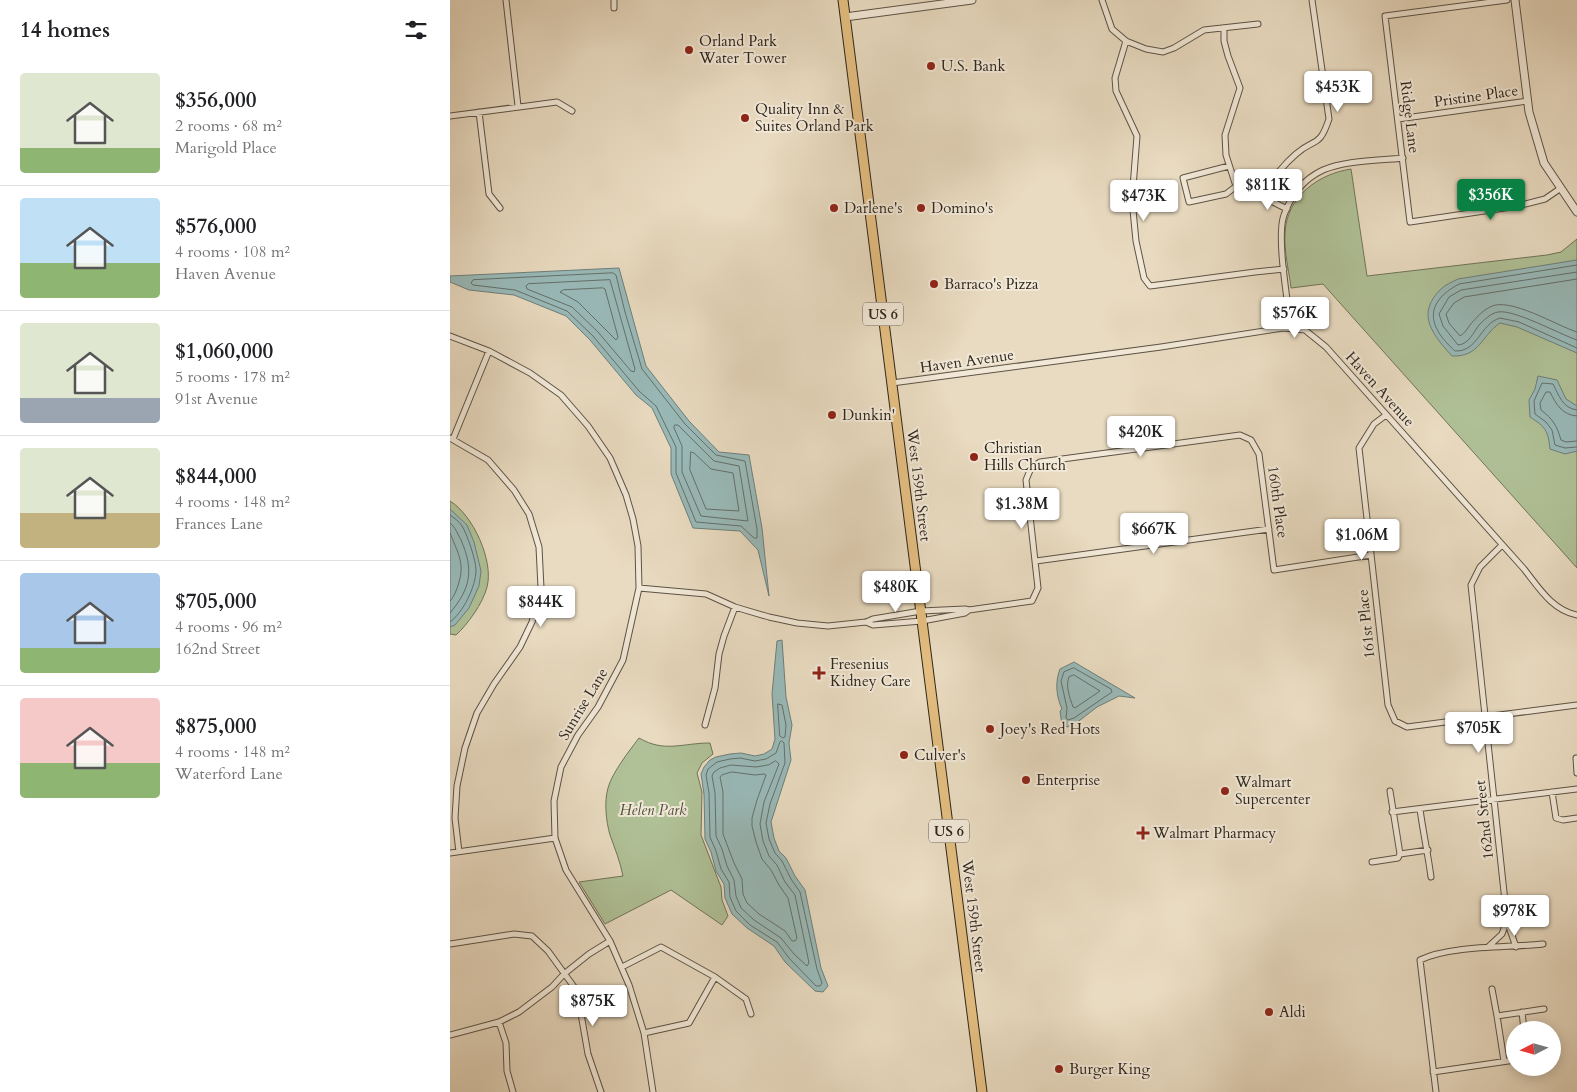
<!DOCTYPE html>
<html lang="en">
<head>
<meta charset="utf-8">
<style>
	body { margin:0; font-family:Cardo,serif; background:#f6f6f6; color:#202124; height:100vh; display:flex; flex-direction:column; font-size:19px; white-space:nowrap }
	* { box-sizing:border-box; margin:0 }
	p { font-size:16px; color:#757577 }
	.icon { flex:none; width:28px; height:28px; fill:none; stroke:currentColor; stroke-width:2; stroke-linecap:round; stroke-linejoin:round }
	.map { position:relative; flex:1; overflow:hidden }
	.sheet { display:flex; flex-direction:column; background:#fff; width:450px }
	.sheet>* { flex:none }
	.needle { width:32px; rotate:264deg }
	.tools { position:absolute; left:1056px; top:1021px; display:grid; gap:10px }
	.tools a { display:grid; place-items:center; width:55px; height:55px; border-radius:50%; background:#fff; box-shadow:0 2px 12px #0003; font-size:25px }
	.price { position:absolute; translate:-50% -42px; padding:0 11px; border-radius:5px; background:#fff; color:#222; font-size:16px; line-height:32px; filter:drop-shadow(0 1px 2px #0008) }
	.price::after { content:''; position:absolute; left:50%; top:30px; width:15px; height:11px; margin-left:-8px; background:inherit; clip-path:polygon(0 0,100% 0,50% 100%) }
	.price.selected { background:#0b8043; color:#fff }
	ul { padding:0; list-style:none }
	li { display:flex; align-items:center; gap:15px; height:125px; padding:0 20px }
	li+li { border-top:1px solid #e0e0e0 }
	li span { display:grid; place-items:center; flex:none; width:140px; height:100px; border-radius:5px; color:#555 }
	li>.icon { margin-inline-start:auto }
	span .icon { width:60px; height:60px; fill:#fffc; stroke-width:1 }
	li b { font-size:21px }
	h2 { display:flex; justify-content:space-between; align-items:center; height:60px; padding:0 20px; font-size:21px }
	main { display:flex; flex:1; min-height:0 }
	.map>svg:first-child { display:block }
	.green { fill:#b0c197; stroke:#6f745a }
	.water { fill:#99bab9; stroke:#6e7f7b }
	.lines { fill:none; stroke-linecap:round; stroke-linejoin:round }
	.shore { stroke:#64706b; stroke-width:1 }
	.minor-casing { stroke:#5d5346; stroke-width:7 }
	.tertiary-casing { stroke:#5d5346; stroke-width:9 }
	.primary-casing { stroke:#2e261d; stroke-width:11 }
	.minor { stroke:#f1e8d7; stroke-width:5 }
	.tertiary { stroke:#f1e8d7; stroke-width:7 }
	.primary { stroke:#e4be80; stroke-width:9 }
	.poi-dot { fill:#8f2418; stroke:#f1e8d7; stroke-width:2 }
	.labels { text-anchor:middle; dominant-baseline:central; stroke-width:4; stroke-linejoin:round; paint-order:stroke }
	.shield { fill:#f1e8d7; stroke:#686055; stroke-width:1 }
	.shield-label { font-size:14px; font-weight:bold; fill:#2e261d }
	.poi-label { font-size:15px; fill:#2e261d; stroke:#f1e8d7; text-anchor:start }
	.street-label { font-size:15px; fill:#2e261d; stroke:#f1e8d7 }
	.park-label { font-size:15px; font-style:italic; fill:#4e4d3c; stroke:#f1e8d7 }
</style>
</head>
<body>
<main>
<section class="sheet">
<h2>14 homes<svg class="icon" aria-label="filters" viewBox="0 0 24 24"><path d="M4 7h16M4 17h16"/><circle cx="9" cy="7" r="2"/><circle cx="15" cy="17" r="2"/></svg></h2>
<ul>
<li><span style="background:linear-gradient(#dfe7d0 75%,#8fb573 0)"><svg class="icon" aria-label="home" viewBox="0 0 24 24"><path d="M3 11l9-7 9 7M6 9v11h12V9"/></svg></span><div><b>$356,000</b><p>2 rooms · 68 m²</p><p>Marigold Place</p></div></li>
<li><span style="background:linear-gradient(#bfe0f5 65%,#8fb573 0)"><svg class="icon" aria-label="home" viewBox="0 0 24 24"><path d="M3 11l9-7 9 7M6 9v11h12V9"/></svg></span><div><b>$576,000</b><p>4 rooms · 108 m²</p><p>Haven Avenue</p></div></li>
<li><span style="background:linear-gradient(#dfe7d0 75%,#9aa5b1 0)"><svg class="icon" aria-label="home" viewBox="0 0 24 24"><path d="M3 11l9-7 9 7M6 9v11h12V9"/></svg></span><div><b>$1,060,000</b><p>5 rooms · 178 m²</p><p>91st Avenue</p></div></li>
<li><span style="background:linear-gradient(#dfe7d0 65%,#c2b280 0)"><svg class="icon" aria-label="home" viewBox="0 0 24 24"><path d="M3 11l9-7 9 7M6 9v11h12V9"/></svg></span><div><b>$844,000</b><p>4 rooms · 148 m²</p><p>Frances Lane</p></div></li>
<li><span style="background:linear-gradient(#a9c7e8 75%,#8fb573 0)"><svg class="icon" aria-label="home" viewBox="0 0 24 24"><path d="M3 11l9-7 9 7M6 9v11h12V9"/></svg></span><div><b>$705,000</b><p>4 rooms · 96 m²</p><p>162nd Street</p></div></li>
<li><span style="background:linear-gradient(#f6c9c9 65%,#8fb573 0)"><svg class="icon" aria-label="home" viewBox="0 0 24 24"><path d="M3 11l9-7 9 7M6 9v11h12V9"/></svg></span><div><b>$875,000</b><p>4 rooms · 148 m²</p><p>Waterford Lane</p></div></li>
</ul>
</section>
<div class="map">
<svg width="1127" height="1092" viewBox="0 0 1127 1092">
	<rect width="100%" height="100%" fill="#e9dbc1"/>
	<filter id="stains"><feTurbulence type="fractalNoise" baseFrequency=".004" numOctaves="4"/><feColorMatrix values="0 0 0 0 .2 0 0 0 0 .09 0 0 0 0 .02 0 0 0 .5 -.17"/></filter>
	<radialGradient id="worn" r=".72"><stop offset=".6" stop-color="#630" stop-opacity="0"/><stop offset="1" stop-color="#630" stop-opacity=".3"/></radialGradient>
	<path class="green" d="M901,169L917,276L1097,255L1111,252L1127,239V568L873,284L841,288C839,271 834,252 835,234C836,197 868,174 901,169Z
		M0,501C23,515 44,561 37,587C33,603 18,624 6,635L0,634Z
		M189,738C215,753 232,743 260,743L263,754L252,763L247,773L252,792L251,835L271,887L272,900L278,916L272,925L221,890L155,924L129,882L173,876C170,861 165,849 160,835C156,821 154,802 158,788C162,773 179,751 189,738Z"/>
	<path class="water" d="M1127,260V353L1067,327L1050,323C1031,336 1030,357 1002,356C983,335 965,314 991,289C995,285 1002,282 1008,279Z
		M169,268L196,366L239,421L269,452L299,455L312,528L319,596L308,550L290,531L243,528L221,474V448L202,408L186,395L140,340L116,316L64,295L19,290L0,282V276Z
		M1088,376L1107,380L1116,399L1127,406V451L1115,454L1100,449C1098,431 1096,427 1080,417L1079,400L1085,389Z
		M0,509L17,525L24,542L31,571L29,586L19,608L5,625L0,627Z
		M332,640L336,697L342,725L339,743L341,760L321,822L324,838L329,851L336,858L345,876L355,890L371,968L378,986L373,992L365,991L335,962L324,946L297,928L282,914L275,898L274,884L266,871L261,852L255,839L254,794L251,774L254,767L260,760L266,757L280,754L291,753L305,756L314,754L322,749L325,739L322,694L327,641Z
		M624,662L685,698L669,696L647,707L625,724L623,723L618,727L612,725L610,711L612,709C606,696 605,682 610,669Z"/>
	<g class="lines">
		<path class="shore" d="M1127,265L1009,284C974,303 977,326 1005,351C1028,352 1030,324 1050,318L1069,322L1127,348
			M1127,272L1011,290L999,297L989,314L993,326L1008,345C1019,344 1023,333 1029,325C1034,320 1041,313 1048,312C1064,309 1109,334 1127,340
			M163,273L166,275L175,312L192,369L235,424L266,455L295,461L307,529V538H304L291,526L246,522L226,473V447L206,406L189,391L143,336L117,311L65,290L23,285L21,283L23,280Z
			M1127,279L1014,297L1004,303L996,314L999,323L1010,336C1015,333 1017,329 1020,325C1026,318 1032,311 1040,307C1059,296 1107,326 1127,332
			M160,280L185,369L184,372L181,371L148,332L122,307L77,289L76,286L78,284Z
			M153,288L155,289L168,337L166,340L128,302L110,292L113,290Z
			M1127,410C1112,408 1109,395 1103,384L1092,383L1084,401L1085,414L1096,422L1102,430L1105,445L1115,448L1127,447
			M1127,416C1112,415 1106,404 1100,392H1096L1090,403L1091,410C1103,419 1107,426 1111,440L1116,442L1127,441
			M225,425H228L264,461L289,466L298,521L251,516L232,472V446L224,428Z
			M241,452L244,453L261,469L283,473L289,511L256,509L240,470Z
			M0,515C4,518 9,521 12,526C17,534 26,560 26,570C26,586 13,613 0,622
			M0,523C6,528 7,533 11,540C24,570 21,588 0,613
			M0,533C10,558 16,565 6,591C4,595 3,598 0,601
			M624,668L661,689L662,692L624,718L618,720L616,718L617,708L611,681L614,672Z
			M624,675L650,691L625,708L623,707C620,698 615,686 619,677Z
			M328,704L332,705L336,725L335,737L333,738L330,736Z
			M332,741L334,743L335,763L320,804L316,823L319,839L325,853L332,861L341,879L350,892L367,969L372,983L370,986H366L339,958L327,942L300,925L286,911L280,897L279,882L271,869L266,851L260,837L259,793L256,775L258,769L267,762L280,759L290,758L305,761L316,759L326,753L330,742Z
			M326,761L329,764L314,802L310,824L313,841L319,856L327,865L335,882L345,895L359,963L357,966L344,954L331,938L304,920L291,908L286,896L284,880L277,866L272,849L266,836L265,793L262,776L264,772L270,768L281,765L306,767L318,765Z
			M282,772L305,775L314,774L316,775L307,800L302,818V826L306,842L312,859L321,870L329,885L338,898L347,938L345,941H342L335,931L309,914L297,903L293,894L292,879L284,863L273,834V792L270,777L272,775Z"/>
		<g class="minor-casing">
			<path id="minor" d="M56,0L68,106
				M164,0V8
				M652,0L662,29L676,41L696,49L713,52L724,48L754,30L808,24
				M1057,0L935,16L960,222L1068,206L1095,199L1111,188
				M774,28V41L778,56L790,88L775,135L776,155L785,183L812,194L821,201L837,209
				M676,41L665,78L666,91L687,136L682,200L686,241L694,278L700,286L805,272L834,269
				M29,112L39,194L50,208
				M0,116L107,102L122,111
				M948,119L1078,101
				M779,166L733,178L739,202L776,194L789,184
				M812,194C823,179 832,166 846,154C865,137 869,149 879,119L862,0
				M841,329C838,303 826,236 834,215C841,195 854,179 873,170C897,160 927,161 953,158
				M0,336L39,351L80,373L111,395L138,426L160,458L176,495L183,519L188,546L189,588L173,660L148,707L128,735L111,767L104,801L105,838L116,870L160,941L179,985L194,1033L203,1092
				M442,383L711,347L833,328L855,330L876,347L1074,569C1089,588 1102,610 1127,615
				M936,415L924,424L909,448L938,705L945,721L957,727L1127,705
				M0,438L38,460L64,490L79,514L89,547L91,588L82,622L70,647L44,684L27,713L15,748L7,786L5,818L9,852
				M3,439L39,351
				M586,561L819,529
				M189,588L256,594L285,607L319,617L347,623L378,626L416,622L423,619L471,611L515,609L519,610L582,601L588,588L576,480L581,468L590,462L790,435L801,440L809,454L824,570L921,555
				M416,622L423,625L472,621L515,613L519,610
				M255,725L265,688L269,654L274,636L285,607
				M1126,758L1127,773
				M1102,792L1106,818L1113,820L1127,818
				M970,809C973,832 978,854 981,877
				M942,812L1127,789
				M0,853L105,838
				M950,854L978,850
				M922,862L948,858L950,854L940,791
				M1057,921L1066,947
				M0,944L64,934L82,936L98,951L127,991L138,1054L151,1092
				M1038,947L1052,934L1057,920L1021,585L1030,567L1052,545
				M172,967L211,947L265,977L296,999L301,1014
				M1042,989L1047,1016
				M1072,1012L1074,1030
				M49,1022L56,1043L57,1071L63,1092
				M194,1033L239,1023L265,977
				M0,1035L49,1022L69,1012L102,987L114,974L139,954L160,941
				M1054,1061L1047,1016L1094,1009
				M983,1072L1065,1060
				M986,1092L970,960C1001,945 1058,948 1093,944"/>
		</g>
		<g class="tertiary-casing">
			<path id="tertiary" d="M1065,0L1079,112L1094,163L1127,212
				M395,17L522,0"/>
		</g>
		<g class="primary-casing">
			<path id="primary" d="M393,0L532,1092"/>
		</g>
		<use href="#minor" class="minor"/>
		<use href="#tertiary" class="tertiary"/>
		<use href="#primary" class="primary"/>
	</g>
	<g class="poi-dot">
		<circle cx="239" cy="50" r="5"/>
		<circle cx="481" cy="66" r="5"/>
		<circle cx="295" cy="118" r="5"/>
		<circle cx="384" cy="208" r="5"/>
		<circle cx="471" cy="208" r="5"/>
		<circle cx="484" cy="284" r="5"/>
		<circle cx="382" cy="415" r="5"/>
		<circle cx="524" cy="457" r="5"/>
		<path d="M366.5 665.5h5v5h5v5h-5v5h-5v-5h-5v-5h5z"/>
		<circle cx="540" cy="729" r="5"/>
		<circle cx="454" cy="755" r="5"/>
		<circle cx="576" cy="780" r="5"/>
		<circle cx="775" cy="791" r="5"/>
		<path d="M690.5 825.5h5v5h5v5h-5v5h-5v-5h-5v-5h5z"/>
		<circle cx="819" cy="1012" r="5"/>
		<circle cx="609" cy="1069" r="5"/>
	</g>
	<g class="labels">
		<g class="shield">
			<rect x="413" y="302.5" width="40" height="23" rx="4"/>
			<rect x="479" y="819.5" width="40" height="23" rx="4"/>
		</g>
		<g class="shield-label">
			<text x="433" y="314">US 6</text>
			<text x="499" y="831">US 6</text>
		</g>
		<g class="poi-label">
			<text x="249" y="41">Orland Park<tspan x="249" dy="17">Water Tower</tspan></text>
			<text x="491" y="66">U.S. Bank</text>
			<text x="305" y="109">Quality Inn &amp;<tspan x="305" dy="17">Suites Orland Park</tspan></text>
			<text x="394" y="208">Darlene's</text>
			<text x="481" y="208">Domino's</text>
			<text x="494" y="284">Barraco's Pizza</text>
			<text x="392" y="415">Dunkin'</text>
			<text x="534" y="448">Christian<tspan x="534" dy="17">Hills Church</tspan></text>
			<text x="380" y="664">Fresenius<tspan x="380" dy="17">Kidney Care</tspan></text>
			<text x="550" y="729">Joey's Red Hots</text>
			<text x="464" y="755">Culver's</text>
			<text x="586" y="780">Enterprise</text>
			<text x="785" y="782">Walmart<tspan x="785" dy="17">Supercenter</tspan></text>
			<text x="703" y="833">Walmart Pharmacy</text>
			<text x="829" y="1012">Aldi</text>
			<text x="619" y="1069">Burger King</text>
		</g>
		<g class="street-label">
			<text transform="translate(1026 96) rotate(-8)">Pristine Place</text>
			<text transform="translate(960 117) rotate(83)">Ridge Lane</text>
			<text transform="translate(517 361) rotate(-8)">Haven Avenue</text>
			<text transform="translate(930 389) rotate(48)">Haven Avenue</text>
			<text transform="translate(469 485) rotate(83)">West 159th Street</text>
			<text transform="translate(828 502) rotate(82)">160th Place</text>
			<text transform="translate(916 624) rotate(-96)">161st Place</text>
			<text transform="translate(133 704) rotate(-59)">Sunrise Lane</text>
			<text transform="translate(1034 820) rotate(-96)">162nd Street</text>
			<text transform="translate(524 916) rotate(83)">West 159th Street</text>
		</g>
		<g class="park-label">
			<text x="203" y="810">Helen Park</text>
		</g>
	</g>
	<rect width="100%" height="100%" filter="url(#stains)"/>
	<rect width="100%" height="100%" fill="url(#worn)"/>
</svg>
<div class="tools">
<a><svg class="needle" viewBox="-14 -14 28 28"><path d="M0-13l5 13h-10z" fill="#e53935"/><path d="M0 13l5-13h-10z" fill="#757577"/></svg></a>
</div>
<b class="price" style="left:888px;top:113px">$453K</b>
<b class="price" style="left:818px;top:211px">$811K</b>
<b class="price selected" style="left:1041px;top:221px">$356K</b>
<b class="price" style="left:694px;top:222px">$473K</b>
<b class="price" style="left:845px;top:339px">$576K</b>
<b class="price" style="left:691px;top:458px">$420K</b>
<b class="price" style="left:572px;top:530px">$1.38M</b>
<b class="price" style="left:704px;top:555px">$667K</b>
<b class="price" style="left:912px;top:561px">$1.06M</b>
<b class="price" style="left:446px;top:613px">$480K</b>
<b class="price" style="left:91px;top:628px">$844K</b>
<b class="price" style="left:1029px;top:754px">$705K</b>
<b class="price" style="left:1065px;top:937px">$978K</b>
<b class="price" style="left:143px;top:1027px">$875K</b>
</div>
</main>
</body>
</html>
